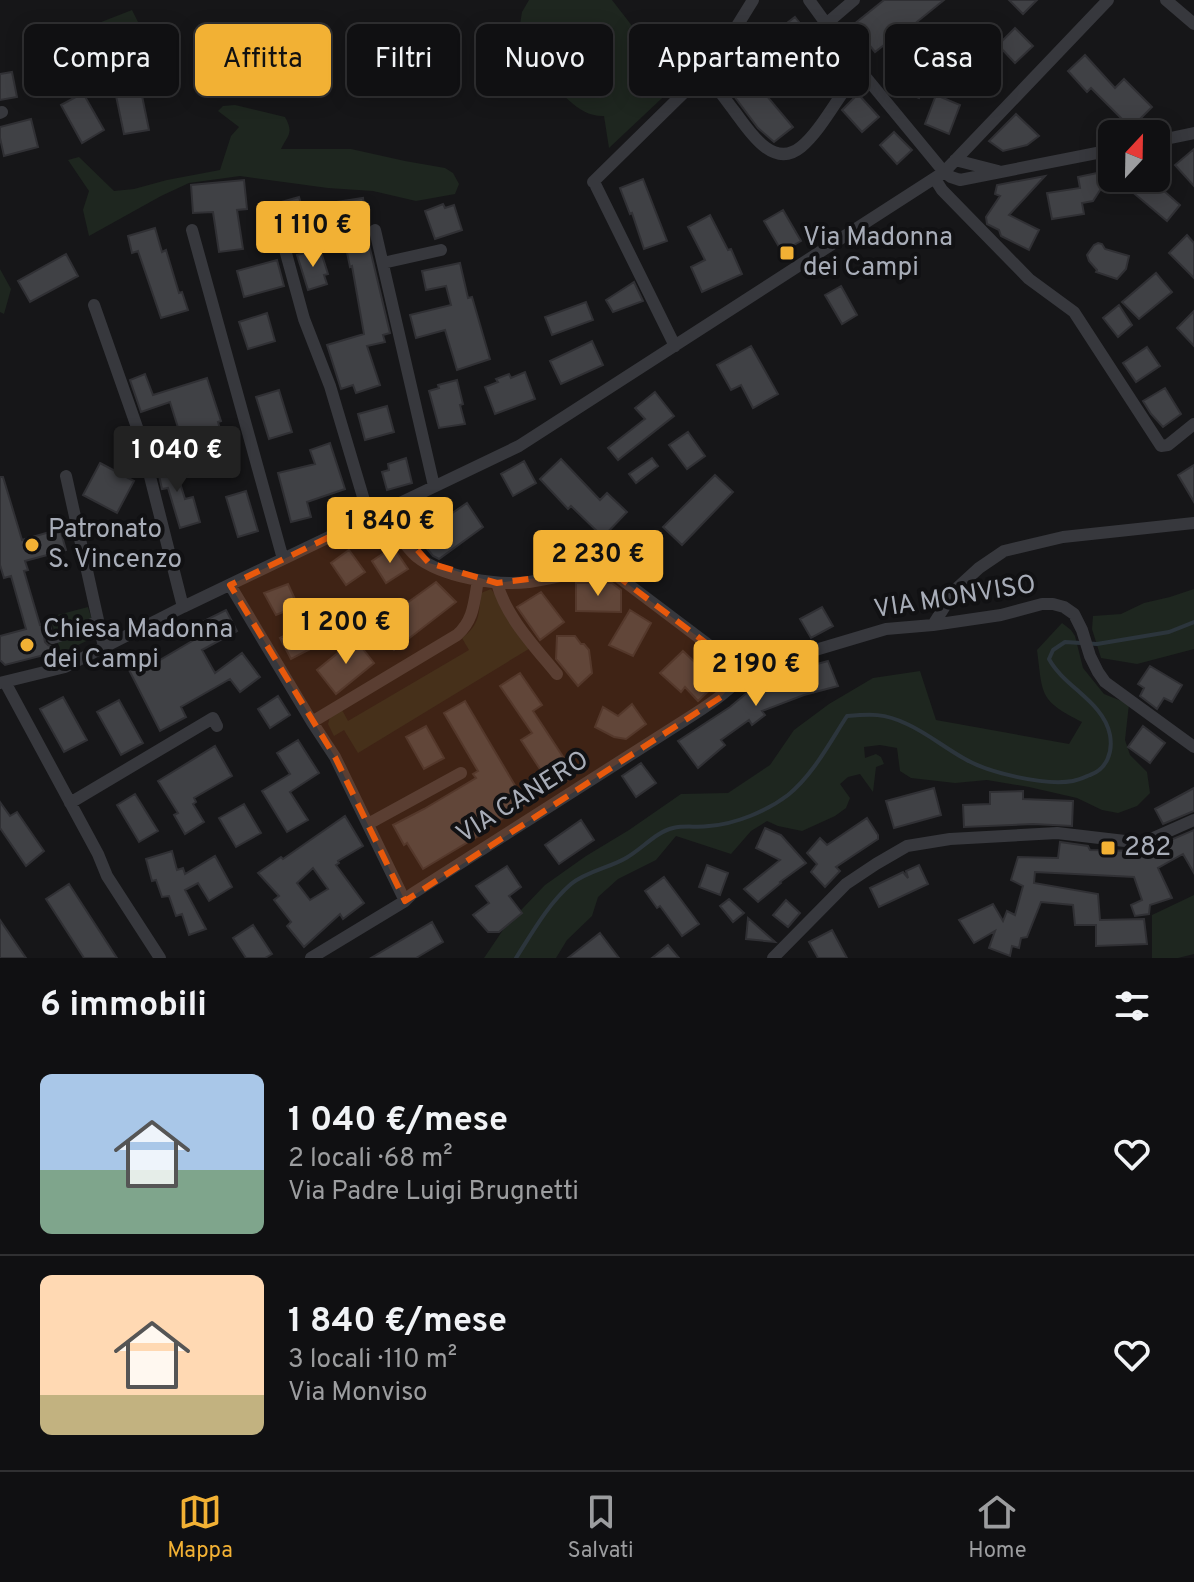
<!DOCTYPE html>
<html lang="it">
<head>
<meta charset="utf-8">
<style>
	body { margin:0; font-family:Overpass,sans-serif; background:#1e1e20; color:#f1f3f6; height:100vh; display:flex; flex-direction:column; font-size:30px; white-space:nowrap }
	* { box-sizing:border-box; margin:0 }
	p { font-size:26px; color:#9c9d9f }
	.icon { flex:none; width:44px; height:44px; fill:none; stroke:currentColor; stroke-width:2; stroke-linecap:round; stroke-linejoin:round }
	.map { position:relative; height:958px; overflow:hidden }
	.panel { display:flex; flex-direction:column; background:#101012; flex:1 }
	.panel>* { flex:none }
	.hud { position:absolute; left:24px; top:24px; width:1146px; height:72px; display:flex; gap:16px }
	.needle { width:52px; rotate:22deg }
	.tools { position:absolute; left:1098px; top:120px; display:grid; gap:16px }
	.tools a { display:grid; place-items:center; width:72px; height:72px; border-radius:12px; background:#101012; box-shadow:0 4px 20px #0003,0 0 0 2px #303032; font-size:40px }
	.price { position:absolute; translate:-50% -68px; padding:0 18px; border-radius:8px; background:#f2b134; color:#111; font-size:26px; line-height:52px; filter:drop-shadow(0 2px 4px #0008) }
	.price::after { content:''; position:absolute; left:50%; top:48px; width:24px; height:18px; margin-left:-12px; background:inherit; clip-path:polygon(0 0,100% 0,50% 100%) }
	.price.active { background:#222; color:#fff }
	ul { padding:0; list-style:none }
	li { display:flex; align-items:center; gap:24px; height:200px; padding:0 40px }
	li+li { border-top:2px solid #303032 }
	li span { display:grid; place-items:center; flex:none; width:224px; height:160px; border-radius:12px; color:#555 }
	li>.icon { margin-inline-start:auto }
	span .icon { width:96px; height:96px; fill:#fffc; stroke-width:1 }
	li b { font-size:34px }
	h2 { display:flex; justify-content:space-between; align-items:center; height:96px; padding:0 40px; font-size:34px }
	.tag { padding:0 28px; border-radius:12px; background:#101012; box-shadow:0 4px 20px #0003,0 0 0 2px #303032; font-size:28px; line-height:72px }
	.tag.active { background:#f2b134; color:#111 }
	.menu { display:flex; justify-content:space-around; align-items:center; height:112px; border-top:2px solid #303032; background:#101012; font-size:22px; color:#9c9d9f }
	.menu a { display:grid; justify-items:center; gap:4px }
	.menu .active { color:#f2b134 }
	.map>svg:first-child { display:block }
	.green { fill:#1e261f }
	.lines { fill:none; stroke-linecap:round; stroke-linejoin:round }
	.stream { stroke:#2c353c; stroke-width:4 }
	.building { fill:#404145; stroke:#303034; stroke-width:2; fill-rule:evenodd }
	.minor { stroke:#37383d; stroke-width:12 }
	.marked { fill:#e8590c; fill-opacity:0.2; stroke:#e8590c; stroke-width:6; stroke-dasharray:16 10; stroke-linejoin:round }
	.poi-dot { fill:#f2b134; stroke:#111113; stroke-width:3 }
	.labels { text-anchor:middle; dominant-baseline:central; stroke-width:8; stroke-linejoin:round; paint-order:stroke }
	.poi-label { font-size:26px; fill:#a8adb8; stroke:#111113; text-anchor:start }
	.street-label { font-size:26px; fill:#a8adb8; stroke:#111113 }
</style>
</head>
<body>
<div class="map">
<svg width="1194" height="958" viewBox="0 0 1194 958">
	<rect width="100%" height="100%" fill="#161618"/>
	<path class="green" d="M529,0H612L677,84L609,148L604,116C576,117 562,89 541,75C534,70 525,69 518,65C514,62 511,59 508,56L518,37L522,12Z
		M132,10L138,22L117,32L118,44L139,45L143,69L130,75L131,82L112,86L110,63L91,26Z
		M235,105L285,117C294,133 288,135 281,149H351L405,161L445,168L453,173L459,184L455,194L416,201L373,191L328,188L240,176L189,183L161,196L89,236L83,210L89,191L68,160L79,157L114,191L134,189L167,180L220,170L231,136L239,127L218,111L223,106Z
		M0,269L11,289L4,314L0,312Z
		M491,589L532,647L358,753L344,730L334,736L328,724L330,717L342,710L348,721L469,650L462,638C480,625 479,613 481,593Z
		M1194,589V649L1137,664L1101,658L1092,629L1093,616L1121,614L1144,603L1170,597Z
		M88,607L97,636L61,653L50,617Z
		M1062,623L1071,630L1075,636L1083,668L1104,694L1129,704L1125,740L1130,755L1147,772L1150,793L1137,806L1118,813L1102,810L1077,798L1029,787L987,780L955,783L911,778L900,771L897,748L880,745L864,747L865,758L876,754L881,757L884,764L876,767L873,792L860,774L848,777L840,784L850,798L846,808L835,816L802,831L778,826L767,821L751,831L731,854L676,836L656,860L618,879L598,897L592,916L567,940L556,958H484L505,927L545,885L586,856L629,830L681,794L728,793L770,765L794,730L829,704L873,678L920,671L936,720L1069,744L1082,722C1039,700 1043,696 1037,650Z
		M1194,895V954L1178,958H1152V915Z"/>
	<g class="lines">
		<path class="stream" d="M516,958C532,933 548,904 571,884C587,871 609,868 626,858C642,849 656,832 673,828C687,825 696,828 709,826C736,824 767,811 788,795C813,775 830,742 847,716C871,714 884,713 907,724C927,733 945,748 965,759C989,773 1045,786 1073,781C1079,780 1085,777 1090,775C1107,769 1113,752 1110,735C1104,702 1064,687 1049,659L1053,650L1065,642L1097,644L1169,632L1194,622"/>
	</g>
	<path class="building" d="M884,0H944L907,30L906,28L875,52L853,25Z
		M1009,0H1037L1023,14Z
		M795,17L811,37L755,82L793,127L774,142L758,128L722,80L753,56L749,52Z
		M948,25L984,68L963,85H959L925,43Z
		M1015,28L1033,46L1015,63L998,45Z
		M1085,55L1115,88L1124,79L1152,107L1131,128L1091,88L1087,92L1068,71Z
		M905,59L930,69L919,98L894,88Z
		M12,72L17,97L0,100V74Z
		M140,86L149,130L124,134L115,91Z
		M83,93L104,130L82,143L61,105Z
		M858,94L879,117L862,132L842,110Z
		M936,95L960,105L949,134L925,124Z
		M1016,114L1039,136L1027,145L1003,151L989,141Z
		M31,119L38,147L4,156L0,138V127Z
		M894,132L912,150L897,164L880,145Z
		M1194,149V186L1175,165Z
		M1102,172L1104,184L1093,201L1082,203L1084,214L1052,219L1047,193L1080,188L1078,177Z
		M1045,176L1009,215L1039,230L1029,250L1001,236L999,230L987,224L986,217L1000,196L995,194L997,185Z
		M1141,178H1156L1167,188L1164,191L1180,205L1167,221L1130,190Z
		M643,179L667,241L644,249L632,213L630,214L620,188Z
		M244,180L247,209L237,210L243,249L219,252L213,212L193,213L191,185Z
		M299,197L308,227L287,233L278,203Z
		M363,198L367,226L366,232L390,333L383,335L385,342L367,346L380,385L356,393L353,385L341,389L327,345L364,334L352,266L350,267L342,228L341,229L336,202Z
		M443,204L445,208L454,205L462,230L435,239L425,211Z
		M783,210L801,241L782,252L764,221Z
		M710,215L728,250L731,249L742,274L702,292L691,267L705,260L688,227Z
		M155,228L162,252L166,250L179,293L182,292L188,310L161,318L138,251L132,253L128,236Z
		M1187,235L1194,243V278L1169,253Z
		M1098,243L1102,244L1105,249L1129,256L1126,269L1117,279L1096,272L1097,270L1089,261L1087,255L1094,245Z
		M315,250L317,256L322,255L328,274L324,275L327,284L308,290L297,255Z
		M66,254L78,276L30,302L18,281Z
		M277,260L284,286L244,297L237,271Z
		M460,263L468,298L472,297L490,359L457,370L445,330L416,338L410,315L451,305L446,286L426,290L422,271Z
		M1156,273L1172,292L1139,319L1122,302Z
		M634,282L643,301L613,312L606,300Z
		M841,286L857,315L842,324L825,295Z
		M586,302L593,320L552,335L545,317Z
		M1119,305L1132,325L1118,337L1103,318Z
		M1194,311V346L1177,328Z
		M267,313L275,341L248,349L239,322Z
		M592,341L603,365L561,384L550,361Z
		M751,346L778,394L753,408L741,385L731,390L717,365Z
		M1147,347L1160,366L1136,382L1123,363Z
		M525,372L535,399L495,414L485,387L498,382L496,379L509,374L511,378Z
		M145,374L153,395L207,378L221,421L218,422L228,456L224,457L227,470L209,475L204,459L196,461L187,432L180,434L170,402L141,412L130,380Z
		M457,380L463,404L460,405L465,424L439,428L429,391L439,388L438,385Z
		M1165,388L1181,414L1163,427L1151,414L1143,401Z
		M279,390L292,432L269,439L256,397Z
		M655,392L674,416L618,460L608,448L645,419L635,408Z
		M387,406L394,432L365,440L358,414Z
		M688,432L705,456L687,469L669,445Z
		M330,443L345,489L307,502L311,517L291,522L278,473L315,464L310,450Z
		M172,457L185,499L193,497L200,522L180,528L168,488L162,489L156,462Z
		M406,458L412,483L387,490L382,472L389,470L388,464Z
		M652,458L658,466L636,483L629,474Z
		M561,459L600,500L607,493L627,512L603,537L571,506L568,509L540,479Z
		M524,461L536,483L513,496L501,474Z
		M100,463L134,481L117,513L83,495Z
		M1194,465V502L1178,475Z
		M715,475L733,492L682,545L663,527Z
		M0,477H3L22,540L60,529L66,550L25,561L28,570L24,571L40,625L49,623L51,629L44,636L45,642L48,645L55,647L56,652L5,665L0,660V636L26,629L11,576L4,578L0,565Z
		M246,491L258,531L238,537L226,497Z
		M467,503L483,527L439,559L433,556L420,540L418,541L407,523L434,507L442,520Z
		M393,547L408,569L386,583L372,561Z
		M349,550L365,572L346,585L331,563Z
		M436,582L456,602L394,650L374,627Z
		M576,583H612L621,590V612L576,611Z
		M288,584L298,606L276,615L264,593Z
		M541,592L564,622L540,640L517,607Z
		M341,606L349,621L313,640L316,646L291,659L280,638Z
		M822,607L833,626L811,638L800,619Z
		M226,610L237,631L202,650L215,673L242,653L260,677L240,692L230,679L181,707L186,717L160,731L127,666L148,655L153,664L204,634L198,624Z
		M630,610L651,623L633,656L609,645Z
		M557,636H575L581,644H584L589,650L592,673L578,686L556,659Z
		M355,639L374,663L336,694L317,670Z
		M683,651L702,669L705,666L720,680L698,701L685,687L681,692L660,673Z
		M828,661L838,686L804,695L762,711L765,715L752,725L749,720L721,740L725,745L698,768L678,741L730,707L755,686L757,690L780,682L776,671L793,666L795,670Z
		M1150,666L1182,685L1172,702L1164,698L1157,709L1140,696L1144,688L1138,684Z
		M520,673L542,705L533,711L575,775L553,789L521,740L532,733L500,686Z
		M278,696L290,715L270,728L258,709Z
		M63,697L87,740L64,752L40,709Z
		M119,700L143,743L121,755L97,712Z
		M465,701L526,804L487,828L488,830L423,869L407,843L404,845L393,825L424,809L476,778L473,774L478,771L444,713Z
		M632,704L646,724L626,739L614,737L595,727L603,707L618,716Z
		M426,726L444,758L424,769L406,737Z
		M1143,726L1165,743L1150,763L1128,747Z
		M298,740L319,773L290,792L308,820L287,832L262,791L290,774L277,753Z
		M215,746L232,776L194,798L196,802L193,804L204,822L185,834L174,815L178,813L158,781Z
		M641,763L656,783L636,797L622,776Z
		M934,788L941,815L894,828L886,801Z
		M1194,788V811L1163,824L1155,809Z
		M1023,791V799L1073,801L1072,826L1033,824L964,827L963,805L990,804V792Z
		M135,794L158,831L139,842L117,805Z
		M0,802L10,816L17,812L44,851L26,866L0,828Z
		M244,804L261,833L236,847L219,818Z
		M345,816L363,846L338,861L339,863L336,865L364,903L343,919L340,914L304,947L287,926L291,922L274,900L279,896L258,873L281,857L283,859ZM313,868L328,889L310,900L297,883Z
		M867,818L878,835V839L836,867L840,871L825,887L811,872L817,864L807,853L820,838L827,845Z
		M581,820L594,840L559,864L545,845Z
		M765,828L781,835L806,863L780,882L781,883L758,902L744,889L780,860L756,848Z
		M1194,830V873L1183,854L1158,868L1172,898L1150,905L1149,914L1135,916L1131,905L1142,900L1134,877L1035,872L1034,883L1098,894L1100,920L1144,919L1147,944L1096,946V925H1075L1073,905L1041,902L1027,937L1021,938L1019,948L1012,946L1010,956L989,948L995,931L974,943L959,920L993,904L1003,921L1007,911L1015,915L1023,886L1011,880L1018,857L1058,858L1060,842L1088,846L1090,850L1145,851Z
		M172,851L177,870L183,868L185,874L215,856L232,887L209,901L198,883L185,890L206,929L189,935L182,914L176,916L169,896L162,897L156,880L152,881L146,859Z
		M707,865L728,873L720,895L699,887Z
		M919,865L928,884L879,907L870,888L903,872L908,878L906,871Z
		M507,866L521,887L509,896L522,913L499,932H488L473,915L489,903L476,886Z
		M664,877L699,924L682,936L660,906L657,908L645,891Z
		M69,884L117,958H84L46,899Z
		M729,899L744,913L733,922L720,906Z
		M786,900L800,913L788,927L773,915Z
		M748,918L775,942L746,939Z
		M0,920L26,958H0Z
		M432,922L443,942L416,958H371Z
		M253,925L272,954L265,958H246L233,938Z
		M832,930L847,958H818L809,942Z
		M600,933L619,958H568Z
		M668,945L679,958H652Z"/>
	<g class="lines">
		<path class="minor" d="M809,0L859,69L944,172L951,177L960,180L1112,150
			M1166,0L1194,24
			M826,24L854,0
			M705,72C715,85 725,99 735,112C749,131 773,170 801,147C818,133 833,106 846,88L847,82L831,58L829,51L839,41
			M0,113L2,112
			M1156,141L1194,133
			M955,160L998,171
			M935,179L942,190L1029,279L1074,312L1161,446L1168,445L1194,424
			M593,182L705,72L724,47L753,0
			M596,186L675,346
			M192,230L283,559
			M375,230L434,486
			M284,246L304,319L330,386L369,517
			M383,263L441,250
			M94,305L139,433L183,607
			M66,476L104,647
			M383,511C391,524 405,546 416,556C442,577 496,586 529,582C556,578 581,570 608,569L714,649L750,665H765L886,629L933,625L1001,615L1042,604H1053L1064,607L1074,614L1082,630L1090,656L1098,672L1105,682L1194,747
			M497,583C506,617 535,647 557,674
			M230,585L312,722L335,757L405,901
			M933,625L955,590L979,568L1004,551L1063,537L1194,523
			M53,638L98,622
			M5,682L98,854L107,876L160,958
			M0,683L65,667L183,607L519,446L944,172L1108,0
			M312,722L457,635C474,620 474,602 478,580
			M70,803L213,718L217,726
			M368,824L461,773
			M311,958L405,901L412,894L693,715C715,701 735,687 750,665
			M773,958L846,884L876,864L907,846L950,839L1057,833L1142,843L1194,820"/>
	</g>
	<path class="marked" d="M383,511L429,563L497,583L608,569L714,649L750,665L721,697L405,901L335,757L230,585Z"/>
	<g class="poi-dot">
		<rect x="779" y="245" width="16" height="16" rx="4"/>
		<circle cx="32" cy="545" r="8"/>
		<circle cx="27" cy="645" r="8"/>
		<rect x="1100" y="840" width="16" height="16" rx="4"/>
	</g>
	<g class="labels">
		<g class="poi-label">
			<text x="803" y="238">Via Madonna<tspan x="803" dy="30">dei Campi</tspan></text>
			<text x="48" y="530">Patronato<tspan x="48" dy="30">S. Vincenzo</tspan></text>
			<text x="43" y="630">Chiesa Madonna<tspan x="43" dy="30">dei Campi</tspan></text>
			<text x="1124" y="848">282</text>
		</g>
		<g class="street-label">
			<text transform="translate(955 598) rotate(-9)">VIA MONVISO</text>
			<text transform="translate(523 798) rotate(-32)">VIA CANERO</text>
		</g>
	</g>
</svg>
<div class="tools">
<a><svg class="needle" viewBox="-14 -14 28 28"><path d="M0-13l5 13h-10z" fill="#e53935"/><path d="M0 13l5-13h-10z" fill="#9c9d9f"/></svg></a>
</div>
<b class="price" style="left:313px;top:269px">1 110 €</b>
<b class="price active" style="left:177px;top:494px">1 040 €</b>
<b class="price" style="left:390px;top:565px">1 840 €</b>
<b class="price" style="left:598px;top:598px">2 230 €</b>
<b class="price" style="left:346px;top:666px">1 200 €</b>
<b class="price" style="left:756px;top:708px">2 190 €</b>
<div class="hud">
<a class="tag">Compra</a>
<a class="tag active">Affitta</a>
<a class="tag">Filtri</a>
<a class="tag">Nuovo</a>
<a class="tag">Appartamento</a>
<a class="tag">Casa</a>
</div>
</div>
<section class="panel">
<h2>6 immobili<svg class="icon" aria-label="filters" viewBox="0 0 24 24"><path d="M4 7h16M4 17h16"/><circle cx="9" cy="7" r="2"/><circle cx="15" cy="17" r="2"/></svg></h2>
<ul>
<li><span style="background:linear-gradient(#a9c7e8 60%,#7fa58c 0)"><svg class="icon" aria-label="home" viewBox="0 0 24 24"><path d="M3 11l9-7 9 7M6 9v11h12V9"/></svg></span><div><b>1 040 €/mese</b><p>2 locali · 68 m²</p><p>Via Padre Luigi Brugnetti</p></div><svg class="icon" aria-label="heart" viewBox="0 0 24 24"><path d="M12 20l-8-8c-3-5 5-10 8-4 3-6 11-1 8 4z"/></svg></li>
<li><span style="background:linear-gradient(#ffd9b3 75%,#c2b280 0)"><svg class="icon" aria-label="home" viewBox="0 0 24 24"><path d="M3 11l9-7 9 7M6 9v11h12V9"/></svg></span><div><b>1 840 €/mese</b><p>3 locali · 110 m²</p><p>Via Monviso</p></div><svg class="icon" aria-label="heart" viewBox="0 0 24 24"><path d="M12 20l-8-8c-3-5 5-10 8-4 3-6 11-1 8 4z"/></svg></li>
</ul>
</section>
<nav class="menu">
<a class="active"><svg class="icon" aria-label="map" viewBox="0 0 24 24"><path d="M3 6l6-2 6 2 6-2v14l-6 2-6-2-6 2zM9 4v14M15 6v14"/></svg>Mappa</a>
<a><svg class="icon" aria-label="saved" viewBox="0 0 24 24"><path d="M7 4h10v16l-5-4-5 4z"/></svg>Salvati</a>
<a><svg class="icon" aria-label="home" viewBox="0 0 24 24"><path d="M3 11l9-7 9 7M6 9v11h12V9"/></svg>Home</a>
</nav>
</body>
</html>
